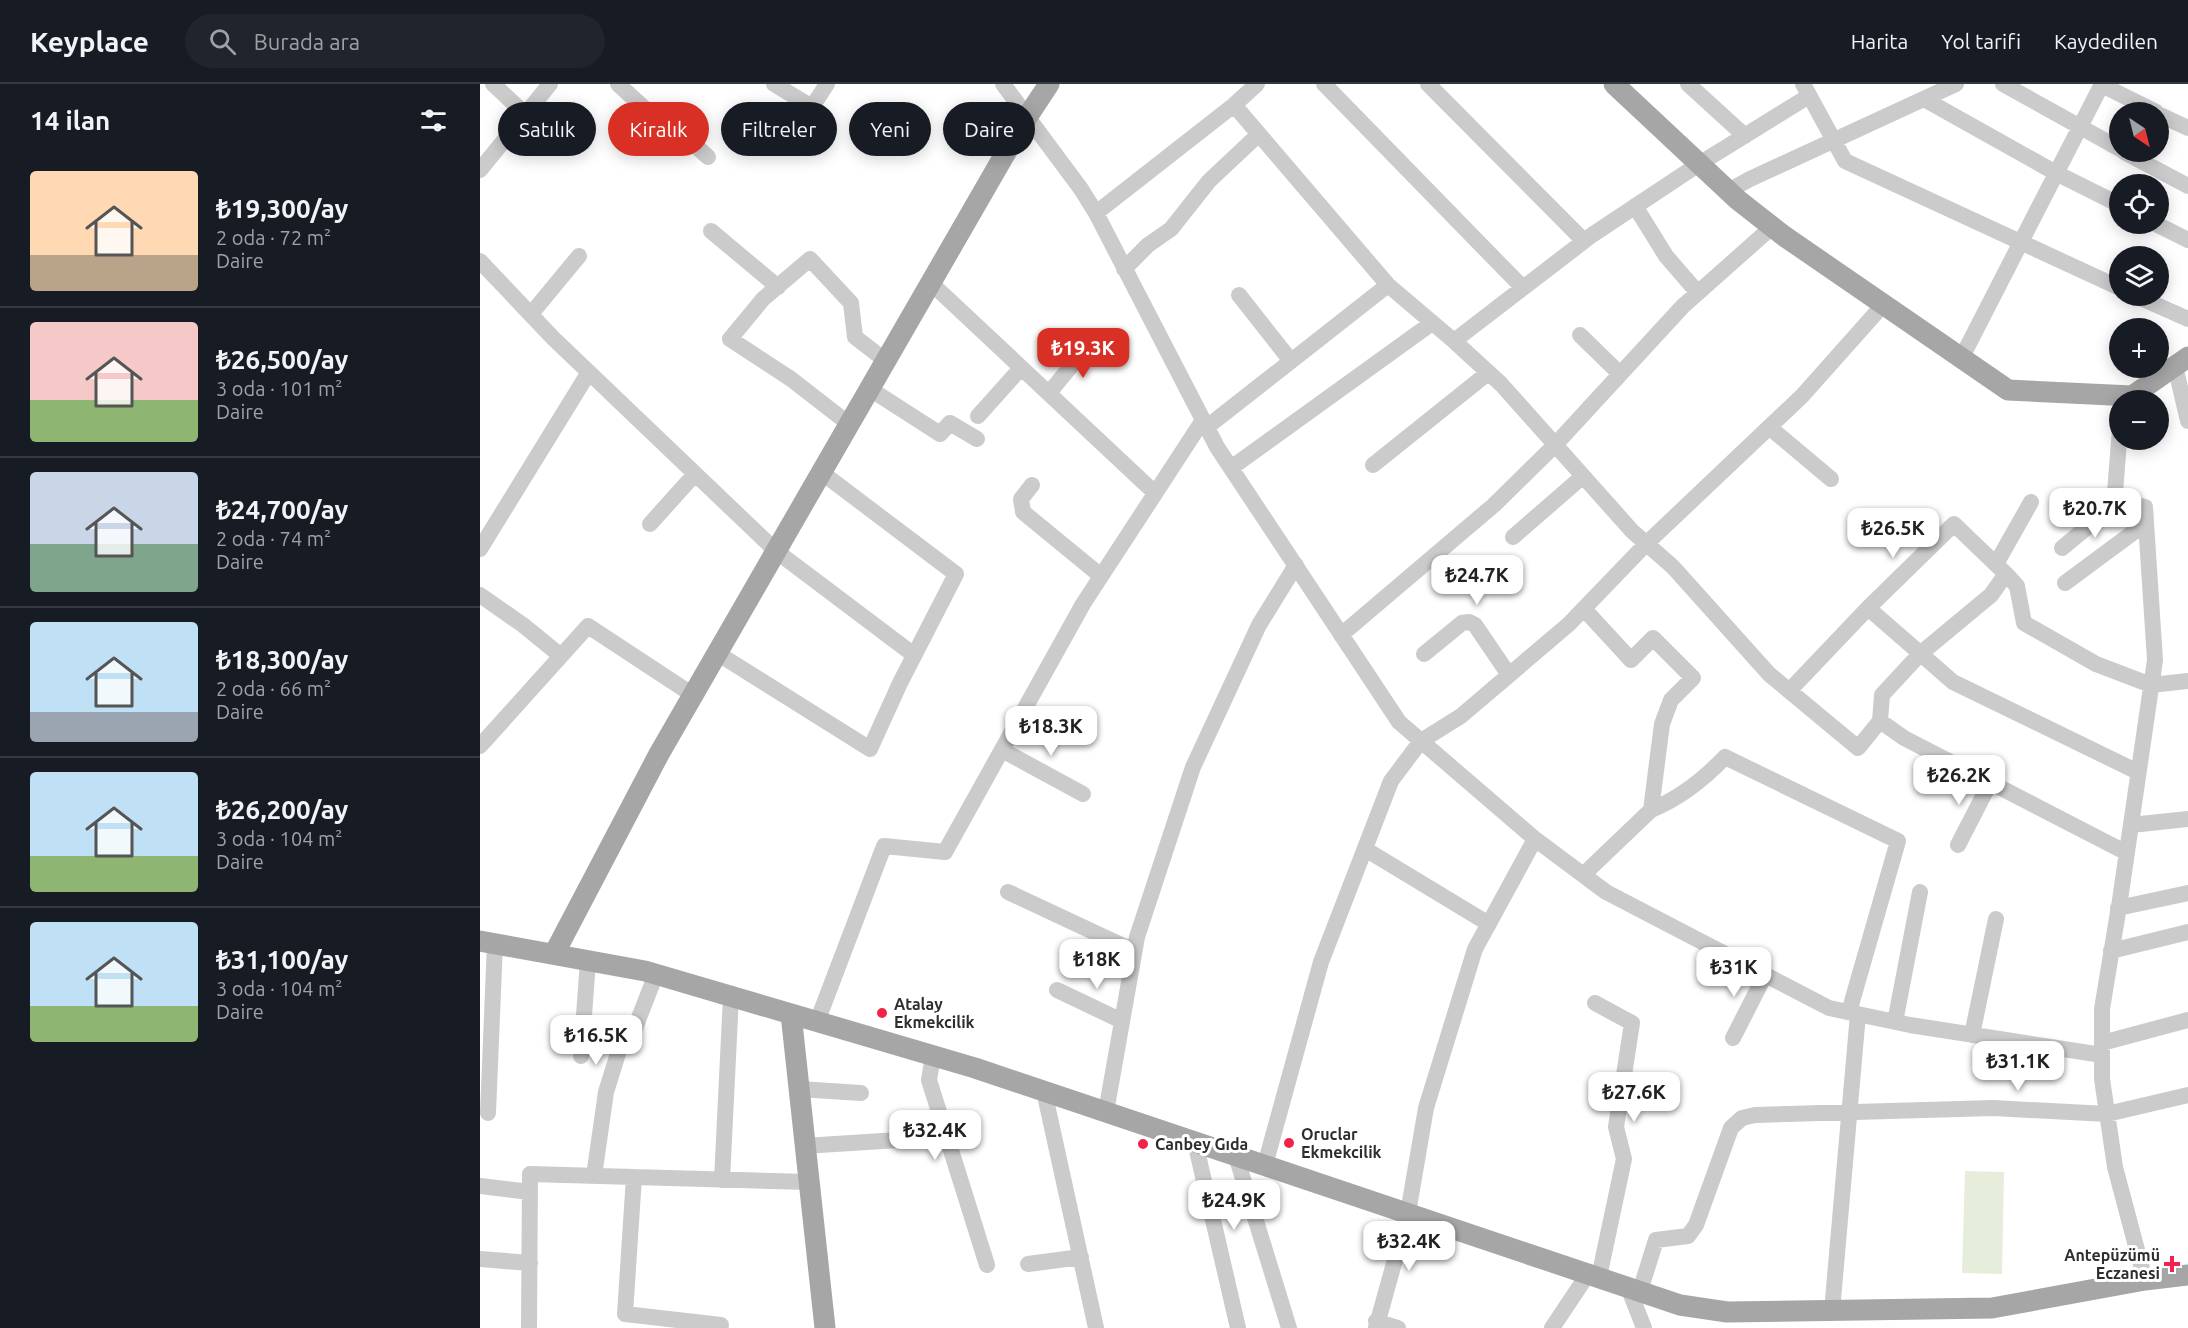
<!DOCTYPE html>
<html lang="tr">
<head>
<meta charset="utf-8">
<style>
	body { margin:0; font-family:Ubuntu,sans-serif; background:#20242c; color:#f1f3f6; height:100vh; display:flex; flex-direction:column; font-size:22px; white-space:nowrap }
	* { box-sizing:border-box; margin:0 }
	p { font-size:20px; color:#9ea1a6 }
	.icon { flex:none; width:33px; height:33px; fill:none; stroke:currentColor; stroke-width:2; stroke-linecap:round; stroke-linejoin:round }
	.map { position:relative; flex:1; overflow:hidden }
	.drawer { display:flex; flex-direction:column; background:#171b24; width:480px }
	.drawer>* { flex:none }
	.guide { position:absolute; left:18px; top:18px; width:570px; height:54px; display:flex; gap:12px }
	.needle { width:39px; rotate:145deg }
	.controls { position:absolute; left:1629px; top:18px; display:grid; gap:12px }
	.controls a { display:grid; place-items:center; width:60px; height:60px; border-radius:50%; background:#171b24; box-shadow:0 3px 15px #0003; font-size:30px }
	.price { position:absolute; translate:-50% -51px; padding:0 14px; border-radius:12px; background:#fff; color:#222; font-size:20px; line-height:39px; filter:drop-shadow(0 2px 3px #0008) }
	.price::after { content:''; position:absolute; left:50%; top:36px; width:18px; height:14px; margin-left:-9px; background:inherit; clip-path:polygon(0 0,100% 0,50% 100%) }
	.price.active { background:#d93025; color:#fff }
	ul { padding:0; list-style:none }
	li { display:flex; align-items:center; gap:18px; height:150px; padding:0 30px }
	li+li { border-top:2px solid #363941 }
	li span { display:grid; place-items:center; flex:none; width:168px; height:120px; border-radius:6px; color:#555 }
	li>.icon { margin-inline-start:auto }
	span .icon { width:72px; height:72px; fill:#fffc; stroke-width:1 }
	li b { font-size:26px }
	h2 { display:flex; justify-content:space-between; align-items:center; height:72px; padding:0 30px; font-size:26px }
	.tag { padding:0 21px; border-radius:27px; background:#171b24; box-shadow:0 3px 15px #0003; font-size:21px; line-height:54px }
	.tag.active { background:#d93025; color:#fff }
	header { display:flex; align-items:center; gap:36px; box-sizing:border-box; height:84px; padding:0 30px; background:#171b24; border-bottom:2px solid #363941 }
	header strong { font-size:28px }
	nav { display:flex; gap:33px; margin-inline-start:auto; font-size:21px }
	.search { width:420px; height:54px; background:#20242c; display:flex; align-items:center; gap:15px; box-sizing:border-box; padding:0 21px; border-radius:33px; color:#9ea1a6; font-size:22px }
	main { display:flex; flex:1; min-height:0 }
	.map>svg:first-child { display:block }
	.pitch { fill:#e6eddb }
	.lines { fill:none; stroke-linecap:round; stroke-linejoin:round }
	.minor { stroke:#cbcbcb; stroke-width:16 }
	.major { stroke:#a6a6a6; stroke-width:21 }
	.poi-dot { fill:#f2234a; stroke:#fff; stroke-width:2 }
	.labels { text-anchor:middle; dominant-baseline:central; stroke-width:6; stroke-linejoin:round; paint-order:stroke }
	.poi-label { font-size:16px; font-weight:bold; fill:#2e2e2e; stroke:#fff; text-anchor:start }
</style>
</head>
<body>
<header>
<strong>Keyplace</strong>
<div class="search"><svg class="icon" aria-label="search" viewBox="0 0 24 24"><circle cx="10" cy="10" r="6"/><path d="M15 15l6 6"/></svg>Burada ara</div>
<nav><a>Harita</a><a>Yol tarifi</a><a>Kaydedilen</a></nav>
</header>
<main>
<section class="drawer">
<h2>14 ilan<svg class="icon" aria-label="filters" viewBox="0 0 24 24"><path d="M4 7h16M4 17h16"/><circle cx="9" cy="7" r="2"/><circle cx="15" cy="17" r="2"/></svg></h2>
<ul>
<li><span style="background:linear-gradient(#ffd9b3 70%,#b9a48a 0)"><svg class="icon" aria-label="home" viewBox="0 0 24 24"><path d="M3 11l9-7 9 7M6 9v11h12V9"/></svg></span><div><b>₺19,300/ay</b><p>2 oda · 72 m²</p><p>Daire</p></div></li>
<li><span style="background:linear-gradient(#f6c9c9 65%,#8fb573 0)"><svg class="icon" aria-label="home" viewBox="0 0 24 24"><path d="M3 11l9-7 9 7M6 9v11h12V9"/></svg></span><div><b>₺26,500/ay</b><p>3 oda · 101 m²</p><p>Daire</p></div></li>
<li><span style="background:linear-gradient(#c9d6e8 60%,#7fa58c 0)"><svg class="icon" aria-label="home" viewBox="0 0 24 24"><path d="M3 11l9-7 9 7M6 9v11h12V9"/></svg></span><div><b>₺24,700/ay</b><p>2 oda · 74 m²</p><p>Daire</p></div></li>
<li><span style="background:linear-gradient(#bfe0f5 75%,#9aa5b1 0)"><svg class="icon" aria-label="home" viewBox="0 0 24 24"><path d="M3 11l9-7 9 7M6 9v11h12V9"/></svg></span><div><b>₺18,300/ay</b><p>2 oda · 66 m²</p><p>Daire</p></div></li>
<li><span style="background:linear-gradient(#bfe0f5 70%,#8fb573 0)"><svg class="icon" aria-label="home" viewBox="0 0 24 24"><path d="M3 11l9-7 9 7M6 9v11h12V9"/></svg></span><div><b>₺26,200/ay</b><p>3 oda · 104 m²</p><p>Daire</p></div></li>
<li><span style="background:linear-gradient(#bfe0f5 70%,#8fb573 0)"><svg class="icon" aria-label="home" viewBox="0 0 24 24"><path d="M3 11l9-7 9 7M6 9v11h12V9"/></svg></span><div><b>₺31,100/ay</b><p>3 oda · 104 m²</p><p>Daire</p></div></li>
</ul>
</section>
<div class="map">
<svg width="1708" height="1244" viewBox="0 0 1708 1244">
	<rect width="100%" height="100%" fill="#fff"/>
	<path class="pitch" d="M1485,1087L1524,1088L1522,1190L1482,1189Z"/>
	<g class="lines">
		<path class="minor" d="M13,0L45,30
			M138,0L164,24L188,37L228,73
			M294,0L332,23L347,0
			M523,0L601,105L616,129L737,363L919,638L1055,755L1126,808L1349,924L1430,941L1622,971
			M844,0L1043,204
			M948,0L1104,157
			M1208,0L1265,52
			M1323,0L1365,77L1640,204
			M1523,0L1640,65
			M1622,1L1676,28
			M1444,15L1576,89L1640,121
			M1678,30L1708,44
			M1644,68L1708,102
			M0,86L70,0
			M1248,107L1270,95L1476,0
			M1155,122L1186,172L1218,209
			M616,129L754,21L777,0
			M1676,140L1708,156
			M231,147L298,203
			M0,177L73,254L296,467L434,571
			M644,185L668,161L691,145L729,97L779,50
			M451,199L675,409
			M908,201L974,257L1112,151L1219,80L1329,12
			M759,211L811,277
			M1656,212L1708,235
			M51,230L99,172
			M1100,251L1140,290
			M974,257L1021,300L1152,447L1193,483L1289,590L1378,664L1400,637L1424,654L1647,769
			M1481,275L1622,0
			M1695,282L1708,337
			M390,305L460,350L470,339L497,355
			M569,309L610,259
			M498,332L541,284
			M369,340L311,295L250,255L283,215L330,175L371,219L375,253L406,277
			M727,343L908,201L754,21
			M1289,343L1351,395
			M893,381L1008,289
			M751,384L952,239
			M552,401L541,415L543,428L621,492
			M1634,415L1665,423L1675,576L1640,816L1622,925V995L1635,1083L1665,1196
			M170,440L215,390
			M1033,453L1102,393
			M1582,464L1634,421L1640,345
			M0,465L109,288
			M1516,480L1551,418
			M1585,499L1666,439
			M0,511L43,541L81,572
			M1388,524L1473,598L1658,688
			M861,551L1014,421L1074,362L1203,222L1292,143
			M237,569L390,665L420,599L476,490L341,388
			M944,570L982,539L989,538L995,541L1029,591
			M1309,607L1388,524L1474,440L1526,490
			M1400,637L1402,611L1440,570L1511,511L1526,490L1537,502L1544,539L1616,580L1671,601L1708,597
			M0,662L108,542L213,611
			M522,666L603,710
			M1171,726C1198,715 1225,694 1245,673L1418,757L1369,928
			M1651,741L1708,735
			M1478,761L1510,699
			M885,765L1009,840
			M1103,791L1171,726L1182,640L1191,616L1213,594L1173,554L1151,576L1104,525
			M528,808L654,867
			M1638,824L1708,809
			M1631,867L1708,848
			M577,906L642,937
			M1115,919L1152,939L1136,1043L1144,1075L1119,1193
			M337,938L404,762L465,768L603,520L723,336
			M1415,938L1440,808
			M1492,951L1516,835
			M1253,954L1285,891
			M1622,959L1708,936
			M101,972L108,877
			M453,972L449,996L507,1181
			M319,1005L381,1009
			M564,1007L616,1244
			M626,1028L657,853L713,683L779,541L816,481
			M8,1029L15,859
			M715,1058L758,1244
			M324,1062L465,1053
			M756,1072L809,1244
			M785,1081L841,878L911,697L941,657L981,632L1089,540L1166,460L1322,312L1403,221
			M114,1092L126,1008L146,944H155L176,890
			M154,1093L145,1230L241,1241
			M242,1096L251,912
			M0,1102L50,1108
			M0,1175L50,1179
			M548,1180L601,1173
			M1148,1203L1164,1244
			M1160,1207L1176,1156L1208,1152L1216,1141L1251,1044L1262,1034L1275,1031L1513,1024L1627,1030L1708,1011
			M1352,1227L1378,930
			M896,1237L918,1244
			M49,1244L50,1090L329,1098
			M896,1244L928,1129L946,1024L995,865L1055,755
			M1072,1244L1108,1190"/>
		<path class="major" d="M1134,0L1258,116L1304,152L1528,306L1652,312L1708,273
			M0,857L165,887L495,984L1200,1221L1247,1228L1512,1224L1665,1196L1708,1191
			M74,870L179,670L540,44L569,0
			M311,930L345,1244"/>
	</g>
	<g class="poi-dot">
		<circle cx="402" cy="929" r="6"/>
		<circle cx="809" cy="1059" r="6"/>
		<circle cx="663" cy="1060" r="6"/>
		<path d="M1689 1171h6v6h6v6h-6v6h-6v-6h-6v-6h6z"/>
	</g>
	<g class="labels">
		<g class="poi-label">
			<text x="414" y="920">Atalay<tspan x="414" dy="18">Ekmekcilik</tspan></text>
			<text x="821" y="1050">Oruclar<tspan x="821" dy="18">Ekmekcilik</tspan></text>
			<text x="675" y="1060">Canbey Gıda</text>
			<text x="1680" y="1171" text-anchor="end">Antepüzümü<tspan x="1680" dy="18">Eczanesi</tspan></text>
		</g>
	</g>
</svg>
<div class="controls">
<a><svg class="needle" viewBox="-14 -14 28 28"><path d="M0-13l5 13h-10z" fill="#e53935"/><path d="M0 13l5-13h-10z" fill="#9ea1a6"/></svg></a>
<a><svg class="icon" aria-label="locate" viewBox="0 0 24 24"><circle cx="12" cy="12" r="6"/><path d="M12 2v4M12 18v4M2 12h4M18 12h4"/></svg></a>
<a><svg class="icon" aria-label="layers" viewBox="0 0 24 24"><path d="M12 4l9 5-9 5-9-5zM3 14l9 5 9-5"/></svg></a>
<a>+</a>
<a>−</a>
</div>
<b class="price active" style="left:603px;top:295px">₺19.3K</b>
<b class="price" style="left:1615px;top:455px">₺20.7K</b>
<b class="price" style="left:1413px;top:475px">₺26.5K</b>
<b class="price" style="left:997px;top:522px">₺24.7K</b>
<b class="price" style="left:571px;top:673px">₺18.3K</b>
<b class="price" style="left:1479px;top:722px">₺26.2K</b>
<b class="price" style="left:617px;top:906px">₺18K</b>
<b class="price" style="left:1254px;top:914px">₺31K</b>
<b class="price" style="left:116px;top:982px">₺16.5K</b>
<b class="price" style="left:1538px;top:1008px">₺31.1K</b>
<b class="price" style="left:1154px;top:1039px">₺27.6K</b>
<b class="price" style="left:455px;top:1077px">₺32.4K</b>
<b class="price" style="left:754px;top:1147px">₺24.9K</b>
<b class="price" style="left:929px;top:1188px">₺32.4K</b>
<div class="guide">
<a class="tag">Satılık</a>
<a class="tag active">Kiralık</a>
<a class="tag">Filtreler</a>
<a class="tag">Yeni</a>
<a class="tag">Daire</a>
</div>
</div>
</main>
</body>
</html>
